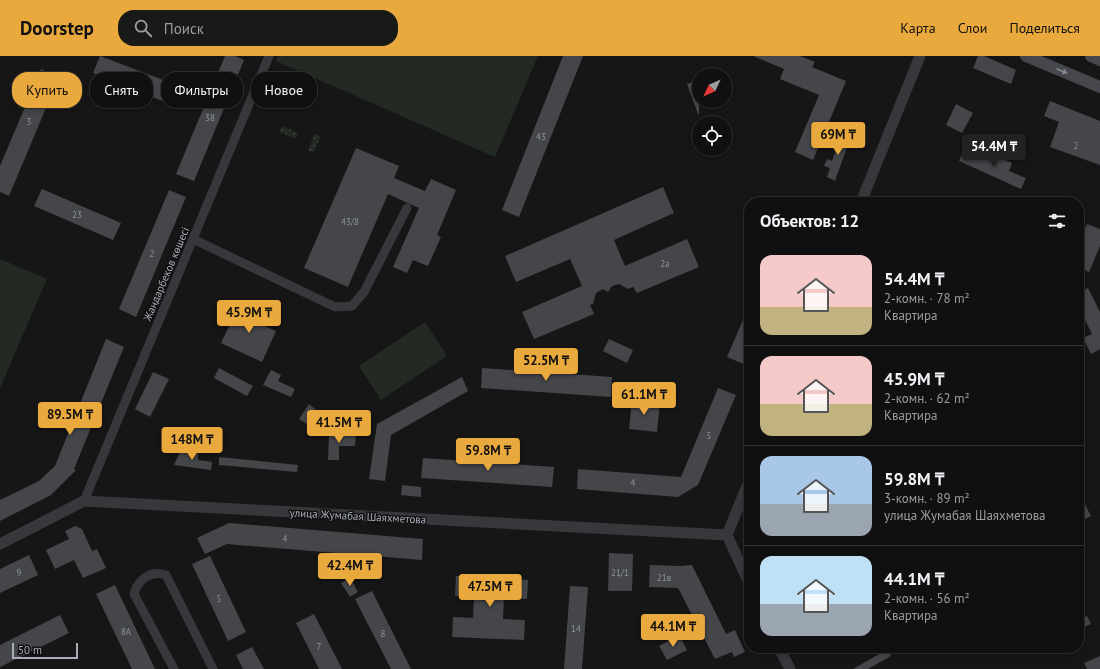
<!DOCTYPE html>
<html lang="ru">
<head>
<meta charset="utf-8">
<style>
	body { margin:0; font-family:"PT Sans",sans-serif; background:#19191a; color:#f1f3f6; height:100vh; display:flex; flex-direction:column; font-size:15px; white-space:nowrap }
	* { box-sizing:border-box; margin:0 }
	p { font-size:13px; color:#9c9d9f }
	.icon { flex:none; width:22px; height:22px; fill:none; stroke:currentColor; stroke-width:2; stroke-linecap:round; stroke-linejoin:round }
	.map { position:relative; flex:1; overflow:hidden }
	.panel { position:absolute; left:744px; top:141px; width:340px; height:456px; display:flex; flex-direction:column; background:#101011; border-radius:16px; box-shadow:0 2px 6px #0003,0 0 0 1px #303031 }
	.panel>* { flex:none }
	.top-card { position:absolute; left:12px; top:16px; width:380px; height:36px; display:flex; gap:8px }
	.needle { width:26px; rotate:226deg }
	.buttons { position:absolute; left:692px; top:12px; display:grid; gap:8px }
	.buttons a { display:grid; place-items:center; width:40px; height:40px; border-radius:50%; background:#101011; box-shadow:0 2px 6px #0003,0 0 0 1px #303031; font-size:20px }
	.scale { position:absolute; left:12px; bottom:10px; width:66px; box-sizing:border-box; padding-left:4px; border:2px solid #a8adb7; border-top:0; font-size:11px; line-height:14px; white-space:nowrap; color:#a8adb7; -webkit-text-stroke:3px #111112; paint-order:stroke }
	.price { position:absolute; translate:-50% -34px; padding:0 9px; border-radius:4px; background:#e9a93c; color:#111; font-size:13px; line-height:26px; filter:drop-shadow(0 1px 2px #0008) }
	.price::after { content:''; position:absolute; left:50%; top:24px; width:12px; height:9px; margin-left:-6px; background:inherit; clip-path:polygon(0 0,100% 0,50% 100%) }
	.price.active { background:#222; color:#fff }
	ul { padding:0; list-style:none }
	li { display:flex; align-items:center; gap:12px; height:100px; padding:0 16px }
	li+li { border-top:1px solid #303031 }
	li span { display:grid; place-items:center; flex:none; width:112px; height:80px; border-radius:12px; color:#555 }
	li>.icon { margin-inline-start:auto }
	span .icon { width:48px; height:48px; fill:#fffc; stroke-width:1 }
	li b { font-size:17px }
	h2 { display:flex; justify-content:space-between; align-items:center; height:48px; padding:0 16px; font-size:17px }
	.chip { padding:0 14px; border-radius:16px; background:#101011; box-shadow:0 2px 6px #0003,0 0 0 1px #303031; font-size:14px; line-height:36px }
	.chip.active { background:#e9a93c; color:#111 }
	header { display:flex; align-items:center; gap:24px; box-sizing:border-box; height:56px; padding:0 20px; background:#e9a93c; color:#111 }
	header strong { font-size:19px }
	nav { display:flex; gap:22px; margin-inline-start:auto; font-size:14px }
	.search { width:280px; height:36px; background:#19191a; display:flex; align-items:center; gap:10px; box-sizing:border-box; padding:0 14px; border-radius:16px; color:#9c9d9f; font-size:15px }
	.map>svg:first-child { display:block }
	.grass { fill:url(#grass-dots) }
	.park { fill:#222a23 }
	.building { fill:#45464a }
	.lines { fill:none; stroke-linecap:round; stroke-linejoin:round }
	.minor { stroke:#37383c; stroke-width:9 }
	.tertiary { stroke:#37383c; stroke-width:11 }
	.secondary { stroke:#45474c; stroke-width:12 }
	.oneway { fill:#858992 }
	.labels { text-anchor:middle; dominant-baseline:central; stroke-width:3; stroke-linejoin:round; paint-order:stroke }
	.number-label { font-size:9px; fill:#8f939c }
	.street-label { font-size:11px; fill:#a8adb7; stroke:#111112 }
</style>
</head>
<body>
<header>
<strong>Doorstep</strong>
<div class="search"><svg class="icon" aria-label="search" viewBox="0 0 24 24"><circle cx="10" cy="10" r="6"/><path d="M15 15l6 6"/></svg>Поиск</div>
<nav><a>Карта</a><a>Слои</a><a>Поделиться</a></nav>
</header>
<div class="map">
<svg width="1100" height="613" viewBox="0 0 1100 613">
	<defs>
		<pattern id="grass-dots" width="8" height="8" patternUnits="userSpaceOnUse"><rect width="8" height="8" fill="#222a23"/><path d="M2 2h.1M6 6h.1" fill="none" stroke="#3f4641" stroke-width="1.8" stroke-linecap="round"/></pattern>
	</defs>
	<rect width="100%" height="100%" fill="#161617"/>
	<path class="grass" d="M282,70L298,77L296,83L279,76Z
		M315,78L321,80L313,97L308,94Z"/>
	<path class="park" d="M278,0H538L495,101L276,5Z
		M0,203L47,223L0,332Z
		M425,266L447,300L381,344L359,310Z"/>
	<path class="building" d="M100,0L179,30L172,49L93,17Z
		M225,0H235L244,4L194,125L176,118Z
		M563,0H583L519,161L502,154Z
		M753,0H800L815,6L812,11L846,25L813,104L795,96L819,39L780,23L784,13Z
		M978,0H984L1016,14L1011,28L973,12Z
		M41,13L59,21L9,140L0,136V110Z
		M699,24V58H698L687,28Z
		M1050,45L1100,65V109L1050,91L1059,66L1044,60Z
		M956,48L973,57L962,77L946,69Z
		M843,74L852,77L835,125L827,121L830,112L824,110L827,103L832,105Z
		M356,92L399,110L394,122L425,135L431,123L456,134L437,179L441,181L428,210L413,204L407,217L393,211L419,152L388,138L348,231L304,212Z
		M983,94L1012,107L1009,115L1026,122L1021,133L959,105L963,96L979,104Z
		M663,131L674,157L614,184L625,210L687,183L699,211L637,237L633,231L628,233L619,228L612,230L608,236L603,233L596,237L593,248L590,249L594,258L534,283L522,256L582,230L570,203L516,226L505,200Z
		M42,133L121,167L113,184L34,150Z
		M169,134L186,141L136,261L119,253Z
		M1087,168L1100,173V190L1089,216L1079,211V188Z
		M1088,232L1100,256V293L1091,298L1083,282L1092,278L1079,252V237Z
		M240,247L251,252L250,255L267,262L264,270L276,275L262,306L221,287Z
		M749,250V302L746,309L727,301Z
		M106,283L124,291L74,413L76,414L51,439L0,465V444L39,425L55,410Z
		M609,283L633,294L627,307L603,295Z
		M219,312L253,330L247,340L214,322Z
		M482,312L612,321L611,341L481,332Z
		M271,314L281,319L278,325L295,333L291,341L263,329Z
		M153,316L169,323L150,361L135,353Z
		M462,321L468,335L391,379L385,425L369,423L377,368Z
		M718,332L736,339L698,429L678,441L577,433L578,413L681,421Z
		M632,343L660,346L657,376L629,373Z
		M309,348L319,356L310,370L299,363Z
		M329,378L356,379L355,390H339V404H328Z
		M181,394L198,397V404L212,406L211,414L174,409Z
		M219,401L298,409L297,416L219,409Z
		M423,402L554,411L552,431L421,422Z
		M402,429L421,431V441L401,439Z
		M1079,437L1091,460L1079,466Z
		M229,467L423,483L422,504L227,488L205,498L197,482Z
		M75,470L82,473L92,495L97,493L106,512L83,522L74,504L55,513L46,494L69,483L65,475Z
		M609,497L633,498L632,535H608Z
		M29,499L38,519L0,537V513Z
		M210,500L246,576L228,585L192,508Z
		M650,509L681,510L692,509L726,578L735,574L745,596L734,601L732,596L715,603L678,532L649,531Z
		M456,520L528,524L527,543L504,542L503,563L525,564L524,584L452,581L453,561L473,562L474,541L455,540Z
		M350,522L358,536L350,541L341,527Z
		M115,529L155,613H132L96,538Z
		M570,530L588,531L582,613H564Z
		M372,535L411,613H391L355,543Z
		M314,558L342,613H319L296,567Z
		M60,559L69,577L0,611V589Z
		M1087,560L1091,568L1079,573V564Z
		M679,579L687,594L667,604L659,590Z
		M252,591L264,613H243L236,599Z
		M888,593L891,600L868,613H853Z
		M1100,600V613H1087L1084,607Z"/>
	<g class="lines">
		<path class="minor" d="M193,183L335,251L352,250L364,236L407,152
			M84,445L269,0
			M174,613L134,538C138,523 151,514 166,519L213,613"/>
		<path class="tertiary" d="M861,146L920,0
			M727,479L749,425
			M727,479L749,527
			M0,488L84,445L727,479
			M779,592L790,613"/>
		<path class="secondary" d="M1026,0L1100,31
			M1091,0L1100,4"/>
	</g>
	<defs><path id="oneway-solid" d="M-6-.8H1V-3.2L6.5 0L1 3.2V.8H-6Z"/></defs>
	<use class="oneway" href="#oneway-solid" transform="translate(1062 15) rotate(23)"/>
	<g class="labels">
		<g class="number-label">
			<text x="210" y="61">38</text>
			<text x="29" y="65">3</text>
			<text x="541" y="80">43</text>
			<text x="1076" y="89">2</text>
			<text x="77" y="158">23</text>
			<text x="350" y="165">43/8</text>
			<text x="152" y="197">2</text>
			<text x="665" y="207">2а</text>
			<text x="709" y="379">5</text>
			<text x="633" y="426">4</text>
			<text x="285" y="482">4</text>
			<text x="19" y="516">9</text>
			<text x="620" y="516">21/1</text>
			<text x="664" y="521">21в</text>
			<text x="219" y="542">5</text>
			<text x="576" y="572">14</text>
			<text x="126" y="575">8А</text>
			<text x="383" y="577">8</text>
			<text x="319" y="590">7</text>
		</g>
		<g class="street-label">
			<text transform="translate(166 218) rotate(-67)">Жандарбеков көшесі</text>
			<text transform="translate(358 460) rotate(3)">улица Жумабая Шаяхметова</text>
		</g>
	</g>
</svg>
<div class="buttons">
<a><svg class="needle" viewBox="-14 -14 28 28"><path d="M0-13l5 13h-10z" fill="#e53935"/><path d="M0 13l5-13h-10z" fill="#9c9d9f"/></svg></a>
<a><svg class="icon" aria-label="locate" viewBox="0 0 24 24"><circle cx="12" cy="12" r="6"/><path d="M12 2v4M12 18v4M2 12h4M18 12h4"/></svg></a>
</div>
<div class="scale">50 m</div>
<b class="price" style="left:838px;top:100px">69M ₸</b>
<b class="price active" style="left:994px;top:112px">54.4M ₸</b>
<b class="price" style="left:249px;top:278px">45.9M ₸</b>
<b class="price" style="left:546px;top:326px">52.5M ₸</b>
<b class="price" style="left:644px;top:360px">61.1M ₸</b>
<b class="price" style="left:70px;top:380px">89.5M ₸</b>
<b class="price" style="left:339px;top:388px">41.5M ₸</b>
<b class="price" style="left:192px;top:405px">148M ₸</b>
<b class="price" style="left:488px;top:416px">59.8M ₸</b>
<b class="price" style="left:350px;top:531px">42.4M ₸</b>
<b class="price" style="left:490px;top:552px">47.5M ₸</b>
<b class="price" style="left:673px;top:592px">44.1M ₸</b>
<div class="top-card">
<a class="chip active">Купить</a>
<a class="chip">Снять</a>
<a class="chip">Фильтры</a>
<a class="chip">Новое</a>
</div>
<section class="panel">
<h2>Объектов: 12<svg class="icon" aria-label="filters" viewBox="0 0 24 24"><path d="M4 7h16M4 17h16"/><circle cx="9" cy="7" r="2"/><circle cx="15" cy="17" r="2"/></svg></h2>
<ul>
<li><span style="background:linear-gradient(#f6c9c9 65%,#c2b280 0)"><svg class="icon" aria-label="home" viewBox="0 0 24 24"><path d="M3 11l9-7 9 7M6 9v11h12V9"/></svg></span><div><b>54.4M ₸</b><p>2-комн. · 78 m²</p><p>Квартира</p></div></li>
<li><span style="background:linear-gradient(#f6c9c9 60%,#c2b280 0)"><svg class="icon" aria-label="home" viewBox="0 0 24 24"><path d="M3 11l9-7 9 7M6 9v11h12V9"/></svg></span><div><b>45.9M ₸</b><p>2-комн. · 62 m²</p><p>Квартира</p></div></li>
<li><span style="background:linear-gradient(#a9c7e8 60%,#9aa5b1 0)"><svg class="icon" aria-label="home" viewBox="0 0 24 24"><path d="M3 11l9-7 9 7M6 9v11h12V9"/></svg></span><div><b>59.8M ₸</b><p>3-комн. · 89 m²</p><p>улица Жумабая Шаяхметова</p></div></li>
<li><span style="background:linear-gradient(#bfe0f5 60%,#9aa5b1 0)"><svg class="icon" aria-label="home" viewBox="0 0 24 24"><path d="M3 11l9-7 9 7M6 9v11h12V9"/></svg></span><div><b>44.1M ₸</b><p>2-комн. · 56 m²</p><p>Квартира</p></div></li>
</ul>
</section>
</div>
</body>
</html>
